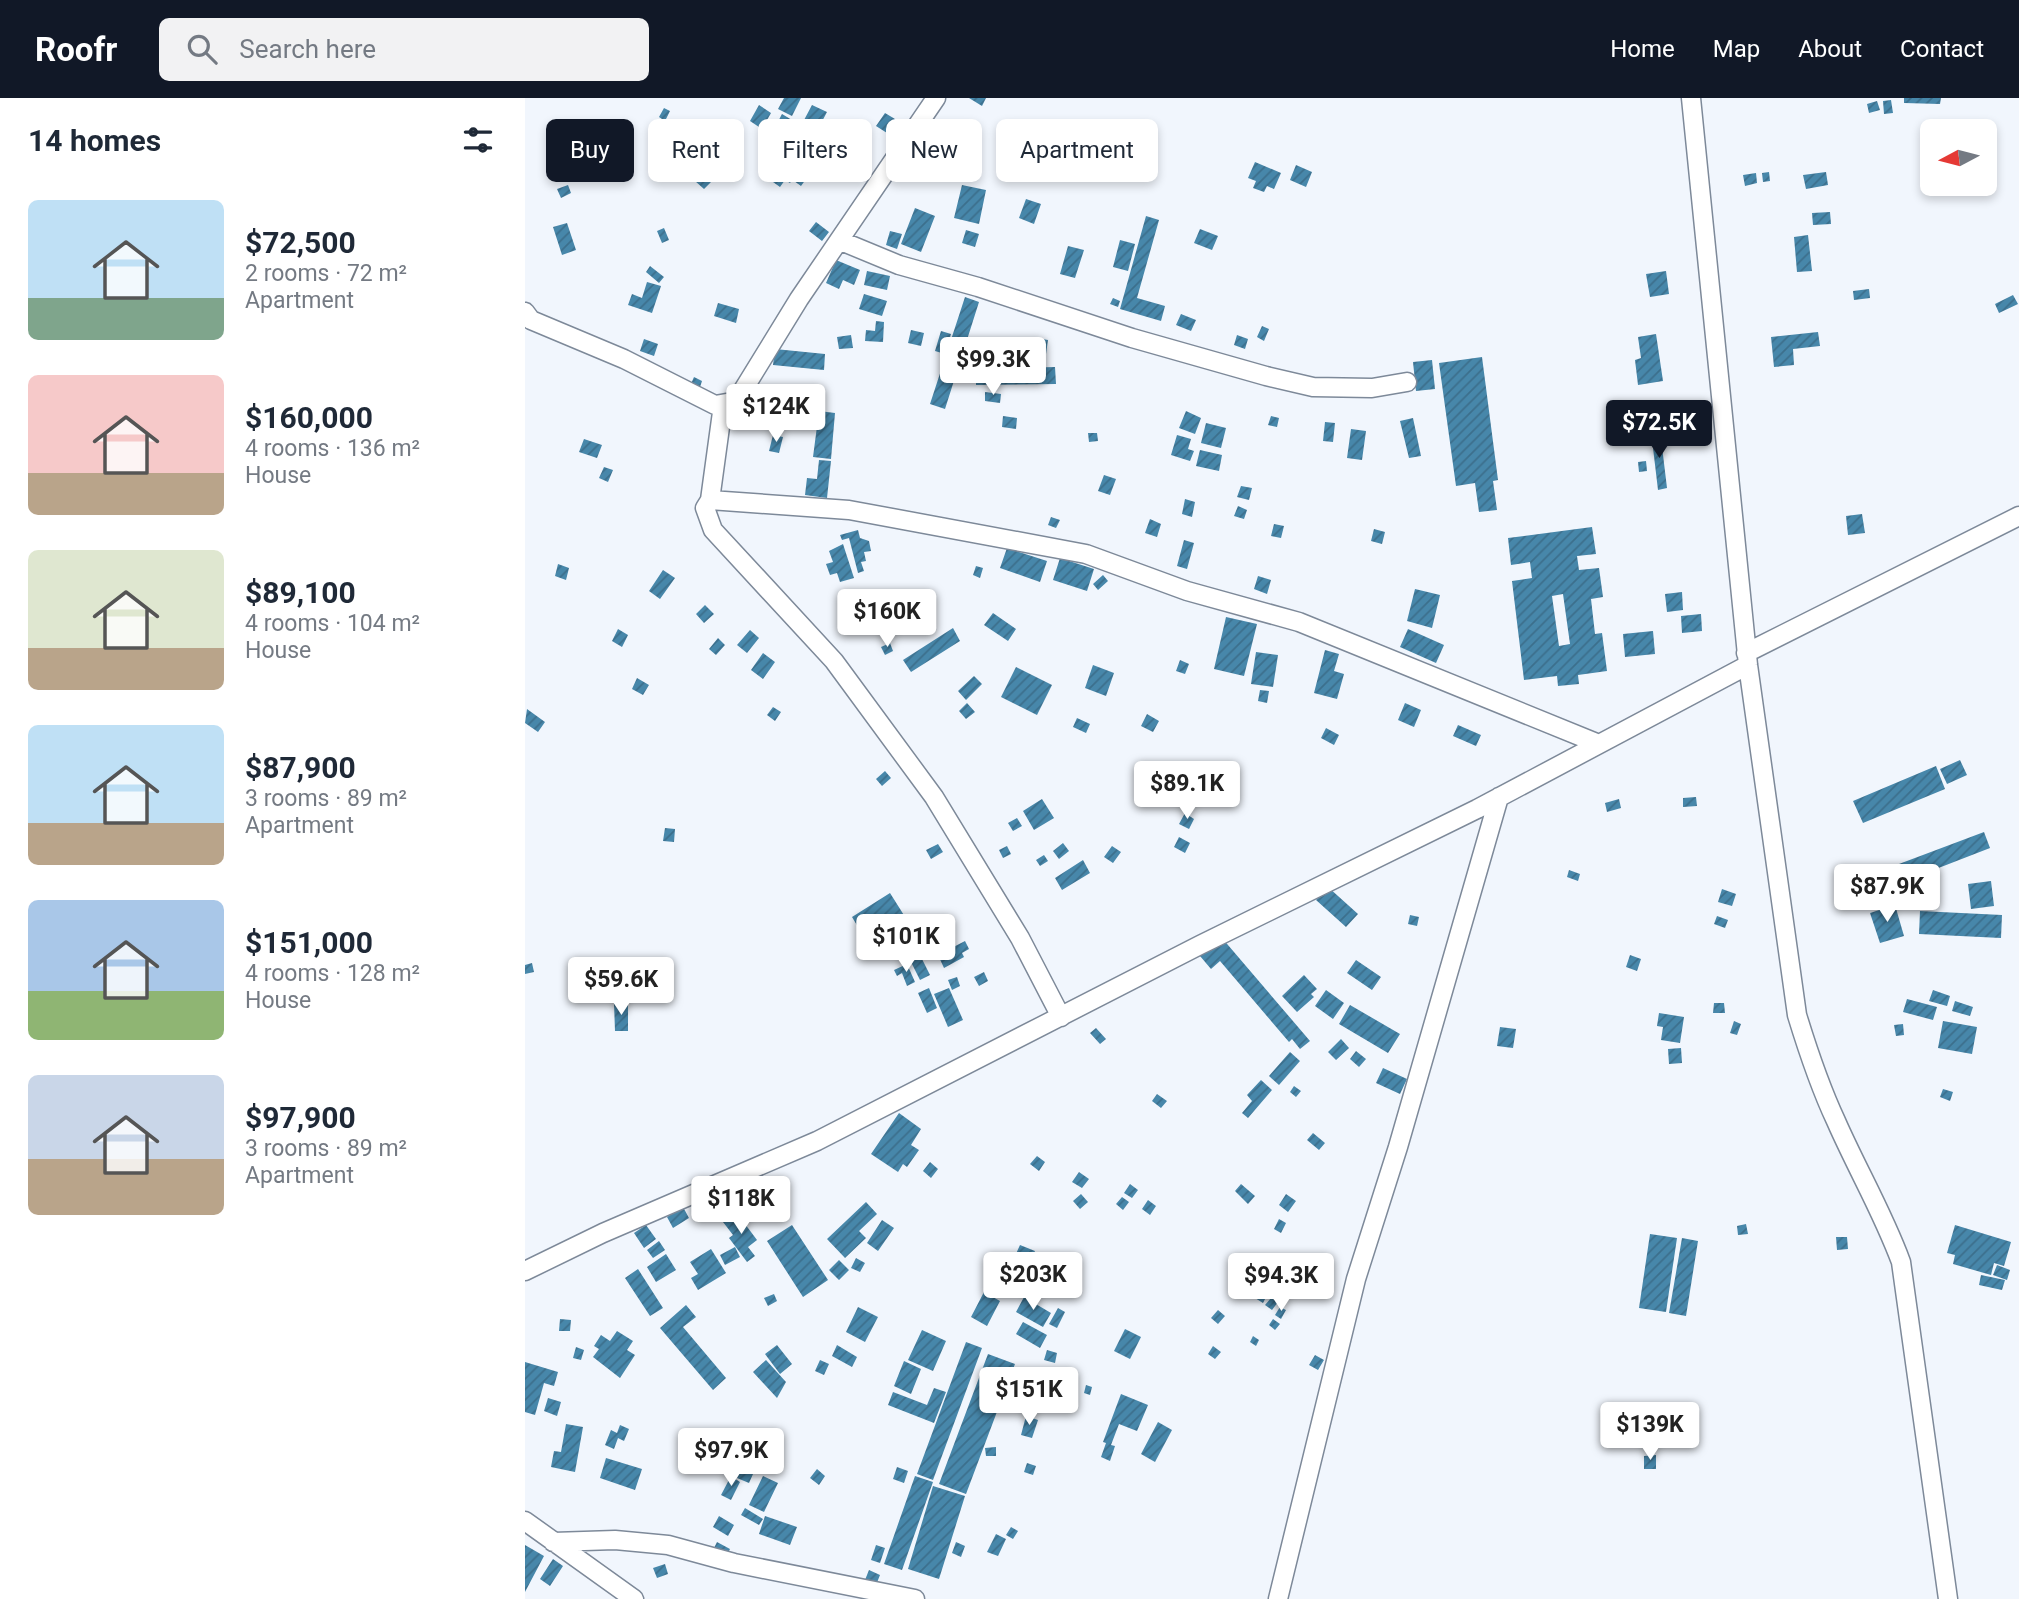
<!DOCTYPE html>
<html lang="en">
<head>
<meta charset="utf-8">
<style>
	body { margin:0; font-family:Roboto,sans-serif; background:#f2f2f3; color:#1f2937; height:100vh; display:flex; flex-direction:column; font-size:26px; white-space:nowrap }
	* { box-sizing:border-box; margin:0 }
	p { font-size:23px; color:#747a83 }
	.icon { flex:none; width:38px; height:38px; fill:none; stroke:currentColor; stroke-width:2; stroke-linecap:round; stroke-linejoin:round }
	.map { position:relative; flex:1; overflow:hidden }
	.details { display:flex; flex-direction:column; background:#fff; width:525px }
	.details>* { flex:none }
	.guide { position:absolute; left:21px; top:21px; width:665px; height:63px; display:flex; gap:14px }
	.needle { width:46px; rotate:263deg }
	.buttons { position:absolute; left:1395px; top:21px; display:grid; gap:14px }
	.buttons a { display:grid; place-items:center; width:77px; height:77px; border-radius:10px; background:#fff; box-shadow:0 4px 10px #0003; font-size:35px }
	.price { position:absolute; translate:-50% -60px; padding:0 16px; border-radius:7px; background:#fff; color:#222; font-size:23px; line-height:46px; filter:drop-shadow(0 2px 4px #0008) }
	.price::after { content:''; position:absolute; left:50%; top:42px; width:21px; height:16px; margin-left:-10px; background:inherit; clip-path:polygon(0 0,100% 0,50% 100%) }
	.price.on { background:#111827; color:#fff }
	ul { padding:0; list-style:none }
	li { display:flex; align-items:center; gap:21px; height:175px; padding:0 28px }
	li span { display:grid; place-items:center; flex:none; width:196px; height:140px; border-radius:10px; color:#555 }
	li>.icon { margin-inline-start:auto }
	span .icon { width:84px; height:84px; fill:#fffc; stroke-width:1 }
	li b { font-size:30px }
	h2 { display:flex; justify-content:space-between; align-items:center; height:84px; padding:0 28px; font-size:30px }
	.tag { padding:0 24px; border-radius:10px; background:#fff; box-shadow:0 4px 10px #0003; font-size:24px; line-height:63px }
	.tag.on { background:#111827; color:#fff }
	header { display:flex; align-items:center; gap:42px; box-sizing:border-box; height:98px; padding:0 35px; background:#111827; color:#fff }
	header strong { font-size:33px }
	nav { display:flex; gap:38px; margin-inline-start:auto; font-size:24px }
	.search { width:490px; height:63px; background:#f2f2f3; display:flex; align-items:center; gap:18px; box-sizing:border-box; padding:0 24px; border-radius:10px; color:#747a83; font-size:26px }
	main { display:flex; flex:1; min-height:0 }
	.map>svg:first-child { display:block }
	.building { fill:url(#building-hatch); fill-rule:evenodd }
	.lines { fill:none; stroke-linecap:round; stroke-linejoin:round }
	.minor-casing { stroke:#7d8999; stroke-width:21 }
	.minor { stroke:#fff; stroke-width:18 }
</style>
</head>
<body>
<header>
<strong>Roofr</strong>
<div class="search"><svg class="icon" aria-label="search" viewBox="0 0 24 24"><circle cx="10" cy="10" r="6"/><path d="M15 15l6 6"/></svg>Search here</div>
<nav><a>Home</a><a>Map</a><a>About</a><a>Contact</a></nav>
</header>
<main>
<section class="details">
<h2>14 homes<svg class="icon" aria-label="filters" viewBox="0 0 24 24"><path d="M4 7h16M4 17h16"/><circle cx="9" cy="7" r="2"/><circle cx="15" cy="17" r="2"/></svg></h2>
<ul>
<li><span style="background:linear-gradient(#bfe0f5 70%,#7fa58c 0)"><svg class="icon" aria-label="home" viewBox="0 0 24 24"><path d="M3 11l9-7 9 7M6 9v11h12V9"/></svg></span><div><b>$72,500</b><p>2 rooms · 72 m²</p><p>Apartment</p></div></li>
<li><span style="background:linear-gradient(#f6c9c9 70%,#b9a48a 0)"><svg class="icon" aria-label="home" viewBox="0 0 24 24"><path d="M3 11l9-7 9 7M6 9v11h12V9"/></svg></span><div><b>$160,000</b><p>4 rooms · 136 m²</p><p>House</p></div></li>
<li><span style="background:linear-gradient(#dfe7d0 70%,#b9a48a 0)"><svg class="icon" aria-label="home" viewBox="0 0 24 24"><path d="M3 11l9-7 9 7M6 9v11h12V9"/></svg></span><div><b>$89,100</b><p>4 rooms · 104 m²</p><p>House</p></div></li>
<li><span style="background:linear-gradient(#bfe0f5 70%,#b9a48a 0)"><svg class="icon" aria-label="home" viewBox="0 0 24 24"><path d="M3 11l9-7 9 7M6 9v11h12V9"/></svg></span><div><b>$87,900</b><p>3 rooms · 89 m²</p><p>Apartment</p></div></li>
<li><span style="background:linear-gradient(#a9c7e8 65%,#8fb573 0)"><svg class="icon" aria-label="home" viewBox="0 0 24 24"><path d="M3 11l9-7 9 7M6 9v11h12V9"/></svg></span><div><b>$151,000</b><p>4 rooms · 128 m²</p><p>House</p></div></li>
<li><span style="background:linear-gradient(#c9d6e8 60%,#b9a48a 0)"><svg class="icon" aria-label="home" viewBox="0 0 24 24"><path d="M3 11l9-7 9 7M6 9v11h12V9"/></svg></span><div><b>$97,900</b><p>3 rooms · 89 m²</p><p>Apartment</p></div></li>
</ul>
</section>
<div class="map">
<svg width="1494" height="1501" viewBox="0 0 1494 1501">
	<defs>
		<pattern id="building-hatch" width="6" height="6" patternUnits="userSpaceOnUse" patternTransform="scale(1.75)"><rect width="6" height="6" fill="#4787aa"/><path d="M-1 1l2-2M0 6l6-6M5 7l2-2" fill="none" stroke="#3c6f8c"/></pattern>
	</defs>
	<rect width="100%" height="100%" fill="#f1f6fd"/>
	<path class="building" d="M259,0H276L267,18L253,11Z
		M444,0H461L457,8Z
		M1379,0H1416L1415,6L1379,5Z
		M1366,2L1368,15L1359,16L1358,3Z
		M1352,3L1355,12L1344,15L1342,6Z
		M234,7L246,15L237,31L225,23Z
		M287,7L302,14L293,31L278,24Z
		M139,10L145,13L140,23L134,19Z
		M360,15L370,21L362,35L351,28Z
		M257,16L277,28L272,37L264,32L259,42L247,35Z
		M251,56L274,72L265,85L260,82L255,89L248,84L255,74L244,66Z
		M390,57L399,63L386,83L378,77Z
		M593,62H608V73H593Z
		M730,64L756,75L749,91L742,88L739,94L728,90L731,83L723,80Z
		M771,67L787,74L781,89L765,82Z
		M276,73L284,77L276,88L269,83Z
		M1244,74L1245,83L1238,84L1237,75Z
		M1301,74L1303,87L1281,91L1278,77Z
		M1231,75L1232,85L1220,88L1218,77Z
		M177,76L186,84L179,91L170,83Z
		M43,87L46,95L36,100L32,91Z
		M437,87L461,92L454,126L429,120Z
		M501,101L516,106L509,126L494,120Z
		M390,110L410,118L396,154L376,146Z
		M1305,114L1306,126L1288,127L1287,115Z
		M621,118L634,122L612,200L640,208L636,223L595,211Z
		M291,124L304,134L297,143L284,133Z
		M42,125L51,152L37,157L28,129Z
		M139,130L144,142L137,145L132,133Z
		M675,131L693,138L687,152L669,145Z
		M441,132L454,136L450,149L437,145Z
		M365,133L377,136L372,151L361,147Z
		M1283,137L1287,173L1272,174L1269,139Z
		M595,142L610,146L603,173L588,169Z
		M543,148L559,152L550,180L535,176Z
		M311,162L335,172L329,187L318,182L314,191L301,185Z
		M125,168L139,179L134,185L121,174Z
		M342,173L365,178L362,192L339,187Z
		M1141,173L1144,196L1125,199L1121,176Z
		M122,184L136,188L127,215L103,207L107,196L117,200Z
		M1344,191L1345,200L1329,202L1328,193Z
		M339,196L362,203L357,218L334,211Z
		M1488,197L1493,206L1474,215L1470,206Z
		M440,199L454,204L420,311L405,306Z
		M588,200L595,203L593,209L585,206Z
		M193,205L214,211L211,225L189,218Z
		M656,216L671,222L666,233L651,227Z
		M351,223L359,224L358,244L340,243L341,232L350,233Z
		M737,228L744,231L739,243L732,239Z
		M386,232L399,235L396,248L383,245Z
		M416,233L426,236L420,256L410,253Z
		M1293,234L1295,248L1268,251L1269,267L1249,269L1246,239Z
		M1131,236L1138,283L1113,287L1110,262L1116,260L1113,239Z
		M326,237L328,250L314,251L312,239Z
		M712,237L723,241L720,251L709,247Z
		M511,240L523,242L520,263L508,261Z
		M119,241L133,246L129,258L115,253Z
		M250,251L300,256L299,272L248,267Z
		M957,259L973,382L968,383L972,412L954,414L950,385L931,388L914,265Z
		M907,262L910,291L891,293L888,264Z
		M530,269L531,286L451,287V271Z
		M169,279L177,283L174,292L165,288Z
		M460,294L476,296L475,305L460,303Z
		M263,308L287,310L285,327L262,324Z
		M294,313L310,315L306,361L288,359Z
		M661,313L676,320L670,336L654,330Z
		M478,318L492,320L491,331L477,329Z
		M746,318L754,320L752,329L743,327Z
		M888,320L896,358L884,360L875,323Z
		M800,324L810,325L808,344L798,343Z
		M681,325L701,330L696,350L676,345Z
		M826,331L841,333L837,362L822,360Z
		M1135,332L1142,390L1133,392L1126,333Z
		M563,335H572L573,343L564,344Z
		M248,337L258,339L254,355L244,353Z
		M652,337L666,341L663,351L669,353L665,363L646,357Z
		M59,341L77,347L72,360L54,354Z
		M675,352L697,357L694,373L671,368Z
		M294,362L306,363L302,400L280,397L282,380L292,381Z
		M1121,363L1122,373L1114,374L1113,364Z
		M79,369L88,372L83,384L74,380Z
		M579,377L591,381L585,397L573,393Z
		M716,388L727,390L724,402L712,399Z
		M660,401L670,404L667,419L657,416Z
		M713,408L722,412L719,421L709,418Z
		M1337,416L1340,435L1323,437L1321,418Z
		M526,419L535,422L531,430L523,427Z
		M625,421L636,426L632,439L620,435Z
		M749,426L759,428L756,440L746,438Z
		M1067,429L1071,456L1052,458L1054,472L1074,470L1078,499L1066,501L1070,536L1077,535L1082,573L1053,577L1054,586L1033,588L1032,578L999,582L987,483L1007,480L1005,464L986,467L983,440ZM1038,496L1045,546L1034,548L1027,498Z
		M849,431L860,434L857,446L846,443Z
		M333,432L335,440L344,443L346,453L339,454L341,463L336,464L339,473L333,475L324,440L317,442L315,437Z
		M659,442L669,445L662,471L652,468Z
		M318,446L329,480L315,484L312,475L305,477L301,466L308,464L304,453Z
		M482,450L522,463L515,484L475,470Z
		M535,460L569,471L562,493L528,482Z
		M33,466L44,470L41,482L30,478Z
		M451,468L458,470L455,480L448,477Z
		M138,472L150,480L135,501L124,493Z
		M578,477L583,483L573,492L568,486Z
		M733,478L746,482L742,496L729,491Z
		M890,491L915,497L907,530L882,523Z
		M1157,494L1158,512L1142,514L1140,496Z
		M365,497L379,500L375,523L361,521Z
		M180,507L189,516L179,525L171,516Z
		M468,515L491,531L483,543L459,527Z
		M1176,516L1177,533L1157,535L1156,518Z
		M701,519L732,526L719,578L689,571Z
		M428,530L435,543L386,574L378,562Z
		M93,531L103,537L97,549L87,543Z
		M883,531L919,547L911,565L875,549Z
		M225,532L234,540L222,555L212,547Z
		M1128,533L1130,556L1100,559L1098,536Z
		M193,540L200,547L191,557L184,551Z
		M365,545L368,553L360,557L356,549Z
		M800,552L814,556L809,573L819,576L812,601L789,595Z
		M731,554L753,557L748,589L726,586Z
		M238,555L250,564L238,581L226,572Z
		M655,562L664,566L660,576L651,573Z
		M568,567L589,575L581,598L560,590Z
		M491,569L527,587L512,617L476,599Z
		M449,578L457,586L441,602L433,593Z
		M112,580L124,587L118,597L107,591Z
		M735,592L744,593L742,605L733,603Z
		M442,605L450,614L441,621L434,613Z
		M880,605L896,612L889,629L873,622Z
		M248,609L256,614L250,623L242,617Z
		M2,611L20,624L13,634L0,625Z
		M622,616L634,623L628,634L616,628Z
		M552,620L565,626L561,635L548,629Z
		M933,627L956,637L951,648L928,638Z
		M801,630L814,637L809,647L796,640Z
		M1435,662L1442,677L1422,686L1415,671Z
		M1411,668L1420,691L1338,725L1328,703Z
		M360,673L366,680L357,688L351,681Z
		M1171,699L1172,708L1158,709V700Z
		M517,701L529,720L509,732L498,713Z
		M1094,701L1096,710L1082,714L1080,705Z
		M660,715L669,721L664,731L654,726Z
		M492,720L497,728L488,733L483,725Z
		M140,730L150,731L149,744L138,743Z
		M1459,734L1465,750L1380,783L1374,766Z
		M654,739L665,745L660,755L649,749Z
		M538,745L544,753L534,761L528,753Z
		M413,746L418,754L406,761L401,752Z
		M482,748L486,756L478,760L474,752Z
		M587,748L596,754L588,765L579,759Z
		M519,757L523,763L515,768L511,762Z
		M558,762L565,775L537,792L530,780Z
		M1369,771L1376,790L1352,799L1345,780Z
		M1044,772L1055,776L1053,783L1042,779Z
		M1466,783L1469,808L1446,811L1443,786Z
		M803,789L833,816L821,829L791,802Z
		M1197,791L1211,796L1207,808L1193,804Z
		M365,795L382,822L368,830L361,819L336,834L327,819Z
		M1370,807L1379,838L1355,845L1345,815Z
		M1395,813L1477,817L1476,840L1394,836Z
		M410,816L414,828L408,830L412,840L398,846L389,824Z
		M885,817L894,819L892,828L883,826Z
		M1192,818L1203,822L1200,830L1189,826Z
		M697,840L785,943L775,951L767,941L764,944L695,863L686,871L675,858Z
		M440,843L444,851L437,855L439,859L419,870L413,857Z
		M1105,857L1116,861L1112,873L1101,869Z
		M84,859L85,870L68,871L67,860Z
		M396,859L405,877L395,882L386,864Z
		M831,862L856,879L847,892L822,875Z
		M7,865L9,874L0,876V867Z
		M382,866L390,884L382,888L377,875L372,878L369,872Z
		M459,874L463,883L454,888L449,879Z
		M779,877L792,891L786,896L789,899L772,914L757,898Z
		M432,879L435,888L427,892L423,882Z
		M404,890L412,910L402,915L393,895Z
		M424,890L438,922L423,929L409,896Z
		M801,892L819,905L808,921L790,908Z
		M1408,892L1425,898L1422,908L1404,903Z
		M1382,901L1412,909L1408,922L1378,914Z
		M1430,903L1448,909L1445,918L1427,913Z
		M89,905H103V933H90Z
		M1189,905H1199L1200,915H1188Z
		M825,907L875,936L863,955L814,926Z
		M1134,915L1159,919L1155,945L1136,942L1138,929L1132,928Z
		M1209,923L1216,926L1212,937L1205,935Z
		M1418,923L1452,929L1447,956L1413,950Z
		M1378,926L1379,937L1371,938L1369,927Z
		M975,929L991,931L988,950L972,948Z
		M571,930L581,941L575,946L565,935Z
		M816,941L824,950L811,962L803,954Z
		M1156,950L1157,965L1144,966L1143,951Z
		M831,953L841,961L834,969L825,961Z
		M765,954L775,963L754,987L744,978Z
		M858,970L882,981L875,996L851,985Z
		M736,982L747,992L723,1020L717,1015L727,1003L722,997Z
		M769,988L776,993L771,999L765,994Z
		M1418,991L1428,994L1425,1003L1415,999Z
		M632,996L642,1003L636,1010L627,1003Z
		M374,1015L396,1031L386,1047L394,1052L382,1069L378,1066L373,1074L346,1056Z
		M788,1035L800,1045L794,1052L782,1042Z
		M512,1058L520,1064L514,1073L505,1066Z
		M405,1064L413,1071L406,1080L398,1073Z
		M554,1074L564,1081L557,1090L547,1084Z
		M605,1086L613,1092L607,1100L599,1095Z
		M716,1086L730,1098L723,1106L710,1093Z
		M556,1096L563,1104L555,1111L548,1103Z
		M761,1096L771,1103L763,1114L754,1107Z
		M597,1099L604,1104L598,1112L591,1106Z
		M623,1102L631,1108L625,1117L617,1111Z
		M341,1104L352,1116L334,1133L341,1140L320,1160L302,1141Z
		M158,1109L164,1120L148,1130L142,1119Z
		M211,1114L232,1142L223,1149L230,1158L222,1164L204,1140L208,1137L198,1124Z
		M754,1121L761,1125L756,1135L749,1131Z
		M357,1122L369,1130L353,1153L342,1145Z
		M1221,1126L1223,1136L1213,1137L1212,1128Z
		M121,1127L131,1141L119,1150L109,1135Z
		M267,1127L303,1182L278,1199L242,1143Z
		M1430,1127L1486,1144L1479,1168L1469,1165L1466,1177L1428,1166L1430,1157L1422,1155Z
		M1125,1136L1152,1140L1141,1214L1114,1210Z
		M1311,1139H1322L1323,1151L1312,1152Z
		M1157,1140L1173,1143L1161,1218L1144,1215Z
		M134,1143L140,1152L128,1160L122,1152Z
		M495,1147L510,1153L500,1176L485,1169Z
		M210,1149L215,1159L200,1167L195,1157Z
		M186,1151L201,1175L173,1192L166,1180L173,1176L165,1164Z
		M141,1156L151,1172L131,1184L122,1169Z
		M331,1160L340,1165L335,1174L326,1170Z
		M314,1162L324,1172L314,1182L304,1172Z
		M1472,1167L1485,1172L1482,1182L1468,1177Z
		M113,1171L138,1210L125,1218L100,1180Z
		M1456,1177L1480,1182L1477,1192L1454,1187Z
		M738,1187L745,1191L738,1205L730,1200Z
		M459,1194L475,1203L462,1228L446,1219Z
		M249,1196L252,1203L243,1208L239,1200Z
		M499,1199L526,1215L518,1229L491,1214Z
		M746,1200L753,1204L747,1212L740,1207Z
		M161,1207L171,1219L158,1229L201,1280L188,1292L135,1230Z
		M333,1209L353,1219L340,1244L321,1234Z
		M755,1209L761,1212L756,1221L750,1217Z
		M533,1210L540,1214L532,1230L524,1226Z
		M693,1212L700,1218L693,1226L686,1220Z
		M35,1221L46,1222L45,1233H34Z
		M748,1221L755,1226L750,1232L744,1227Z
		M498,1224L522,1237L515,1250L491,1236Z
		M600,1231L616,1239L605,1261L589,1253Z
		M397,1232L421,1243L408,1273L383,1262Z
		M92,1233L108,1243L102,1252L110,1257L95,1280L68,1259L74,1251L69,1248L76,1237L85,1243Z
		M728,1238L734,1242L731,1248L725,1244Z
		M441,1244L457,1250L408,1382L392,1376Z
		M252,1247L267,1266L255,1276L240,1256Z
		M312,1247L332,1259L327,1269L307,1258Z
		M688,1248L696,1254L690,1261L683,1256Z
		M51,1249L59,1252L56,1262L48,1260Z
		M522,1252L532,1255L530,1265L519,1262Z
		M463,1256L490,1266L441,1396L414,1386Z
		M790,1257L799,1262L793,1272L784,1267Z
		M241,1262L261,1284L252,1300L228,1274Z
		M295,1262L304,1266L299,1277L290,1273Z
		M379,1263L396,1271L386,1296L369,1288Z
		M0,1264L33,1274L29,1288L19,1285L10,1317L0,1314Z
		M561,1287L567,1289L565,1297L559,1295Z
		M409,1290L421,1294L409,1325L363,1307L368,1294L402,1307Z
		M596,1296L623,1307L612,1333L594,1326L586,1347L590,1348L585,1363L576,1359L581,1345L578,1344Z
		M23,1300L36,1304L32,1318L19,1313Z
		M501,1318L513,1322L507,1340L496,1337Z
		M633,1324L647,1332L630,1364L616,1356Z
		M41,1326L58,1329L50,1374L26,1369L29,1353L36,1354Z
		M95,1327L104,1331L99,1343L93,1340L89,1351L80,1347L86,1332L92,1335Z
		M224,1346L236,1349L233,1360L221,1357Z
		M471,1349V1358H461L460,1350Z
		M1131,1357V1371H1119V1358Z
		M81,1360L117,1371L110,1392L75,1380Z
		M502,1365L511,1368L508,1377L499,1374Z
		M372,1369L383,1373L379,1385L368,1381Z
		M217,1370L228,1376L224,1385L212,1380Z
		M292,1371L300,1378L294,1387L285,1380Z
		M206,1378L215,1384L206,1402L196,1397Z
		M238,1378L253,1385L239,1414L224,1407Z
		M390,1378L408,1384L377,1472L359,1466Z
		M408,1388L440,1398L414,1481L383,1471Z
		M220,1410L238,1421L234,1427L216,1417Z
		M194,1418L209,1427L203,1438L188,1429Z
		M240,1418L272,1429L265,1447L234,1436Z
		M486,1429L493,1433L488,1441L481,1437Z
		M471,1436L481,1441L473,1458L462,1454Z
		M192,1444L205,1451L200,1461L187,1454Z
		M431,1444L440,1448L436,1459L427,1455Z
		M0,1447L19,1458L0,1494Z
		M351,1447L360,1450L355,1465L346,1462Z
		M28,1461L38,1468L25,1488L15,1481Z
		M140,1466L143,1476L132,1480L128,1470Z
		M344,1472L355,1477L349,1492L338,1487Z"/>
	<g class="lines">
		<g class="minor-casing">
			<path id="minor" d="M1166,0L1223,567L1272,917C1283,953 1295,989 1311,1023C1332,1071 1358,1115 1376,1164L1423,1501
				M316,143L374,167L453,189L607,240L741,278L788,289L847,290L882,284
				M0,214L6,222L99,261L190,307L207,304L215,297L274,201L411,0
				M198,307L185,402L180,410L188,432L309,563L409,699L495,840L536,919
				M185,402L324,412L561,456L662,493L774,524L1074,646
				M1221,555L1494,418
				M0,1173L78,1135L292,1043L675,847L952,711L1223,567
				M0,1423L109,1501
				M28,1444L90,1442L143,1447L209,1465L390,1501
				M753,1501L831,1181L873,1049L974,699"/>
		</g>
		<use href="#minor" class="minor"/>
	</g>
</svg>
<div class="buttons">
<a><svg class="needle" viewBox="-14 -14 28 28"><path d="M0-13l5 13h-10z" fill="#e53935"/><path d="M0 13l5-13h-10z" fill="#747a83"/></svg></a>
</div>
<b class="price" style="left:468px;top:299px">$99.3K</b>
<b class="price" style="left:251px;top:346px">$124K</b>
<b class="price on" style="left:1134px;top:362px">$72.5K</b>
<b class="price" style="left:362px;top:551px">$160K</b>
<b class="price" style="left:662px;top:723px">$89.1K</b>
<b class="price" style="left:1362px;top:826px">$87.9K</b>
<b class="price" style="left:381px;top:876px">$101K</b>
<b class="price" style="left:96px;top:919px">$59.6K</b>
<b class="price" style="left:216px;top:1138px">$118K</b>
<b class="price" style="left:508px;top:1214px">$203K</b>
<b class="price" style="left:756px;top:1215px">$94.3K</b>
<b class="price" style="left:504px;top:1329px">$151K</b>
<b class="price" style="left:1125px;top:1364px">$139K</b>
<b class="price" style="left:206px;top:1390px">$97.9K</b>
<div class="guide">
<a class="tag on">Buy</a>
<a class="tag">Rent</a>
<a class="tag">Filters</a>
<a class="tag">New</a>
<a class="tag">Apartment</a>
</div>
</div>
</main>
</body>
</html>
